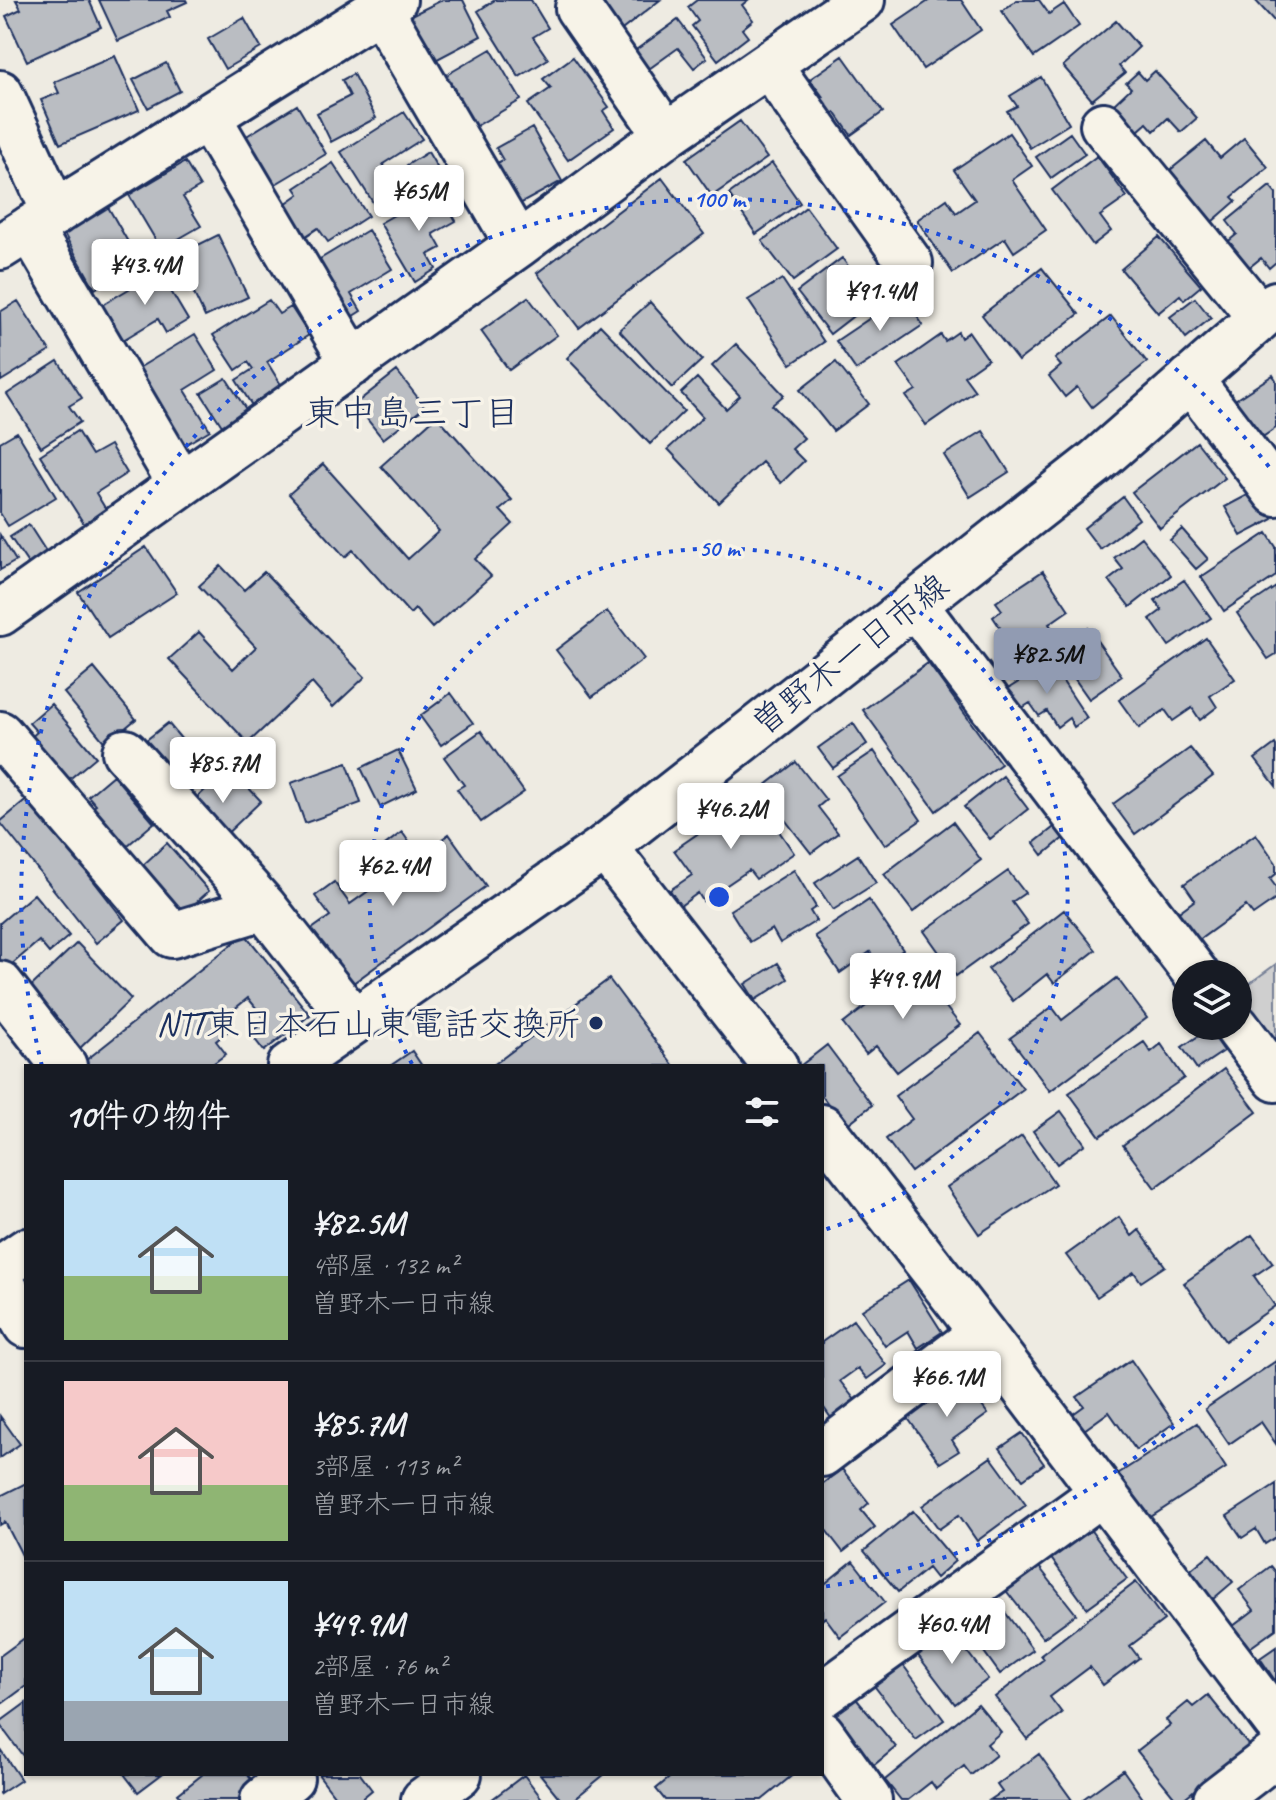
<!DOCTYPE html>
<html lang="ja">
<head>
<meta charset="utf-8">
<style>
	body { margin:0; font-family:Caveat,"Klee One",sans-serif; background:#20242c; color:#f1f3f6; height:100vh; display:flex; flex-direction:column; font-size:30px; white-space:nowrap }
	* { box-sizing:border-box; margin:0 }
	p { font-size:26px; color:#9ea1a6 }
	.icon { flex:none; width:44px; height:44px; fill:none; stroke:currentColor; stroke-width:2; stroke-linecap:round; stroke-linejoin:round }
	.map { position:relative; flex:1; overflow:hidden }
	.side { position:absolute; left:24px; top:1064px; width:800px; height:712px; display:flex; flex-direction:column; background:#171b24; border-radius:0px; box-shadow:0 2px 6px #0004 }
	.side>* { flex:none }
	.buttons { position:absolute; left:1172px; top:960px; display:grid; gap:16px }
	.buttons a { display:grid; place-items:center; width:80px; height:80px; border-radius:50%; background:#171b24; box-shadow:0 2px 6px #0004; font-size:40px }
	.price { position:absolute; translate:-50% -68px; padding:0 18px; border-radius:8px; background:#fff; color:#222; font-size:26px; line-height:52px; filter:drop-shadow(0 2px 4px #0008) }
	.price::after { content:''; position:absolute; left:50%; top:48px; width:24px; height:18px; margin-left:-12px; background:inherit; clip-path:polygon(0 0,100% 0,50% 100%) }
	.price.on { background:#919bb2; color:#111 }
	ul { padding:0; list-style:none }
	li { display:flex; align-items:center; gap:24px; height:200px; padding:0 40px }
	li+li { border-top:2px solid #363941 }
	li span { display:grid; place-items:center; flex:none; width:224px; height:160px; border-radius:0px; color:#555 }
	li>.icon { margin-inline-start:auto }
	span .icon { width:96px; height:96px; fill:#fffc; stroke-width:1 }
	li b { font-size:34px }
	h2 { display:flex; justify-content:space-between; align-items:center; height:96px; padding:0 40px; font-size:34px }
	.map>svg:first-child { display:block }
	.green { fill:#cfcfcf; stroke:#757f96; stroke-width:2 }
	.building { fill:#babdc2; stroke:#1b2f5e; stroke-width:2 }
	.lines { fill:none; stroke-linecap:round; stroke-linejoin:round }
	.street-casing { stroke:#1b2f5e; stroke-width:50 }
	.secondary-casing { stroke:#1b2f5e; stroke-width:50 }
	.street { stroke:#f7f3e8; stroke-width:44 }
	.secondary { stroke:#f7f3e8; stroke-width:44 }
	.ring { fill:none; stroke:#1d4ed8; stroke-width:4; stroke-dasharray:4 8 }
	.poi-dot { fill:#1b2f5e; stroke:#f7f3e8; stroke-width:3 }
	.labels { text-anchor:middle; dominant-baseline:central; stroke-width:7; stroke-linejoin:round; paint-order:stroke }
	.street-label { font-size:34px; fill:#1b2f5e; stroke:#f7f3e8 }
	.poi-label { font-size:34px; fill:#1b2f5e; stroke:#f7f3e8; text-anchor:end }
	.neighbourhood-label { font-size:36px; fill:#1b2f5e; stroke:#f7f3e8 }
	.centre { fill:#1d4ed8; stroke:#f7f3e8; stroke-width:4 }
	.ring-label { font-size:24px; text-anchor:middle; font-weight:bold; fill:#1d4ed8; stroke:#f7f3e8; stroke-width:7; stroke-linejoin:round; paint-order:stroke }
</style>
</head>
<body>
<div class="map">
<svg width="1276" height="1800" viewBox="0 0 1276 1800">
	<rect width="100%" height="100%" fill="#eeebe2"/>
	<filter id="ink" filterUnits="userSpaceOnUse"><feTurbulence type="fractalNoise" baseFrequency=".0125" numOctaves="2"/><feDisplacementMap in="SourceGraphic" scale="16" xChannelSelector="R" yChannelSelector="G"/><feConvolveMatrix kernelMatrix="1 2 1 2 8 2 1 2 1" color-interpolation-filters="sRGB"/></filter>
	<g filter="url(#ink)">
		<path class="green" d="M1276,964V1043L1269,1041L1238,999V992Z"/>
		<path class="building" d="M16,0H89L101,27L27,61L6,16L21,9Z
			M99,0H186L187,2L167,11L170,17L118,41Z
			M442,0H463L481,36L428,64L404,19Z
			M495,0H531L548,28L533,37L548,59L519,77L478,11Z
			M592,0H660L618,33Z
			M697,0H748L742,5L753,20L742,29L748,37L718,60L692,26L698,21L688,7Z
			M930,0H961L981,30L923,69L893,25Z
			M1017,0H1039L1049,14L1064,4L1079,26L1034,57L1002,11Z
			M1255,0H1276V21L1275,22Z
			M244,18L261,48L225,69L208,39Z
			M678,20L707,58L694,68L678,48L646,71L633,52Z
			M1116,21L1139,47L1119,66L1125,73L1092,100L1063,66Z
			M491,49L521,100L473,128L443,77Z
			M115,56L139,110L60,144L41,100L59,93L54,82Z
			M843,56L883,112L851,135L835,112L824,120L813,104L823,97L810,79Z
			M573,57L609,107L603,111L614,128L568,160L528,104L551,88L543,79Z
			M166,63L180,91L148,108L133,80Z
			M1155,71L1197,118L1181,132L1168,118L1154,131L1147,123L1138,131L1113,105L1131,88L1126,83L1138,72L1145,80Z
			M353,74L376,118L331,142L317,113L350,96L342,80Z
			M1041,77L1069,124L1030,148L1007,111L1017,106L1010,96Z
			M297,105L326,154L274,185L245,137Z
			M404,112L422,139L383,164L404,197L379,212L341,152Z
			M740,121L767,158L712,196L686,159Z
			M532,128L562,181L507,211L484,170L503,160L496,148Z
			M1009,133L1032,166L1012,180L1046,230L1014,252L1005,238L953,273L917,220L947,199L956,213L975,200L954,170Z
			M1070,133L1085,154L1051,178L1036,157Z
			M1244,138L1268,167L1232,197L1236,201L1205,228L1183,201L1190,196L1169,171L1206,141L1220,158Z
			M428,152L441,174L420,187L407,165Z
			M1097,156L1127,197L1100,216L1111,231L1093,245L1052,190Z
			M185,162L200,187L183,197L201,226L161,249L129,195Z
			M333,163L368,216L328,242L318,228L297,242L275,211L299,194L295,188Z
			M772,163L800,203L756,234L729,194Z
			M662,178L704,234L579,328L537,273Z
			M1270,186L1276,193V262L1269,268L1261,258L1241,274L1219,249L1237,234L1227,221Z
			M438,190L456,221L433,234L441,248L428,255L436,269L415,282L380,223Z
			M108,207L140,263L95,289L63,232Z
			M806,207L837,249L793,281L762,241Z
			M368,230L392,269L351,294L361,311L345,321L310,265Z
			M218,235L248,297L205,317L176,256Z
			M1159,237L1201,286L1184,300L1180,295L1158,313L1121,269Z
			M842,258L874,300L830,334L797,292Z
			M1042,268L1079,314L1018,361L982,315Z
			M159,271L188,320L166,333L158,319L123,340L102,305Z
			M782,279L824,342L791,364L748,300Z
			M903,296L923,325L856,370L836,341Z
			M528,297L557,335L509,370L481,331Z
			M1195,298L1211,318L1186,338L1170,317Z
			M269,300L279,314L291,307L309,335L267,362L283,388L253,407L236,380L253,369L248,362L236,370L213,335Z
			M18,301L50,351L1,381L0,312Z
			M650,302L702,360L672,388L619,330Z
			M1111,316L1147,362L1092,407L1077,387L1065,397L1049,376L1061,366L1055,359Z
			M600,325L684,411L650,444L567,358Z
			M958,332L961,338L969,332L988,359L964,376L975,391L926,425L906,396L916,390L898,365L941,335L945,341Z
			M195,334L217,370L185,390L210,430L183,446L137,369Z
			M736,344L784,395L772,405L804,438L792,449L804,461L781,483L762,462L719,503L668,449L703,417L681,393L697,378L726,409L740,396L712,366Z
			M58,361L82,398L69,406L80,422L41,447L7,394Z
			M836,362L869,404L833,431L800,390Z
			M397,371L425,407L383,439L355,404Z
			M1273,375L1276,380V428L1261,438L1235,400Z
			M226,378L247,411L222,426L201,393Z
			M437,416L512,500L500,510L513,524L475,559L491,576L432,628L415,609L410,614L353,550L345,557L289,494L323,464L408,559L439,531L381,466Z
			M77,431L92,455L110,445L127,473L96,493L108,513L86,527L40,455Z
			M983,431L1009,472L970,497L944,455Z
			M17,432L56,497L8,526L0,513V442Z
			M1197,442L1225,478L1160,528L1132,492Z
			M1257,490L1273,519L1241,536L1225,507Z
			M1123,497L1139,519L1100,549L1084,528Z
			M29,525L47,553L29,565L10,537Z
			M1182,529L1208,559L1196,569L1170,540Z
			M1267,533L1276,547V576L1224,611L1201,577Z
			M0,535L16,561L0,570Z
			M1141,537L1171,575L1130,607L1109,580L1123,569L1114,558Z
			M146,547L177,593L108,638L78,592Z
			M221,566L244,590L264,572L365,677L333,707L312,683L248,743L169,659L199,632L233,669L256,647L199,586Z
			M1043,571L1069,610L1049,624L1057,635L1021,659L993,617L1002,610L996,602Z
			M1184,580L1211,618L1169,646L1150,619L1162,610L1155,600Z
			M1276,587V654L1268,659L1237,613Z
			M607,611L644,659L592,697L556,650Z
			M1088,628L1122,676L1089,699L1055,651Z
			M1206,638L1235,679L1210,696L1217,707L1200,720L1192,708L1173,721L1165,710L1139,728L1119,700Z
			M1050,662L1087,718L1074,727L1069,718L1057,727L1047,711L1039,716L1030,703L1019,710L1006,690Z
			M928,663L1001,764L936,811L863,710Z
			M94,668L136,719L106,744L64,693Z
			M451,693L473,723L441,745L420,716Z
			M51,704L96,757L66,782L29,739L37,732L29,723Z
			M168,723L207,770L179,793L140,745Z
			M853,723L867,744L833,768L818,748Z
			M481,731L524,792L481,822L457,789L464,785L444,757Z
			M1275,744L1276,746V786L1255,759Z
			M1190,748L1213,776L1135,834L1113,804Z
			M398,750L417,789L380,807L361,768Z
			M874,751L921,820L885,845L837,776Z
			M796,762L826,800L818,807L838,833L811,853L761,789Z
			M347,763L361,803L305,823L291,783Z
			M229,767L261,801L217,843L185,809Z
			M113,775L154,823L121,851L88,811L96,805L88,796Z
			M1003,776L1028,809L990,839L964,807Z
			M754,795L794,853L756,879L749,870L703,901L698,893L680,906L670,890L692,875L674,850Z
			M29,798L124,920L96,943L0,822Z
			M953,822L981,860L913,912L884,874Z
			M1058,824L1067,835L1043,855L1034,843Z
			M402,832L419,856L449,834L486,886L345,989L305,934L330,916L315,896L334,882L350,904L402,867L385,845Z
			M1256,834L1276,863V874L1270,879L1276,887V899L1253,915L1246,906L1192,945L1172,917L1195,900L1184,884Z
			M167,843L209,891L180,917L147,879L151,874L143,865Z
			M858,855L876,883L833,910L815,883Z
			M794,870L816,907L810,911L816,921L780,943L772,929L750,942L730,910Z
			M1008,871L1025,893L1012,902L1028,924L956,976L924,931Z
			M34,894L69,936L49,953L39,941L3,972L0,969V923Z
			M869,900L903,950L880,966L870,952L840,973L815,936Z
			M1064,910L1096,950L1054,983L1047,974L1013,1001L988,969Z
			M245,934L310,1015L264,1051L250,1033L266,1020L248,998L220,1021L228,1031L216,1041L226,1054L210,1066L80,1065Z
			M77,943L131,999L77,1051L22,995Z
			M778,963L788,979L755,1000L745,984Z
			M915,968L960,1025L897,1072L876,1046L866,1054L843,1024Z
			M1117,978L1147,1018L1050,1091L1010,1038L1052,1007L1062,1020Z
			M609,979L674,1066H492Z
			M1209,1029L1224,1051L1197,1069L1182,1047Z
			M980,1033L1023,1089L911,1172L886,1139L912,1119L895,1096Z
			M1144,1042L1151,1052L1161,1044L1184,1078L1100,1136L1069,1093Z
			M827,1045L872,1105L845,1126L822,1096V1066H800Z
			M412,1051L422,1066H390Z
			M1224,1069L1257,1112L1155,1188L1123,1145Z
			M1061,1111L1085,1144L1057,1164L1033,1131Z
			M1022,1136L1055,1184L979,1234L947,1187Z
			M1119,1217L1132,1236L1139,1230L1165,1266L1141,1282L1134,1272L1097,1297L1066,1255Z
			M1252,1235L1273,1263L1254,1276L1275,1306L1225,1341L1184,1283Z
			M909,1280L942,1332L918,1348L908,1331L885,1346L862,1310Z
			M853,1320L886,1365L867,1379L858,1368L840,1381L855,1400L831,1418L822,1405V1342Z
			M1131,1360L1174,1423L1136,1450L1109,1412L1084,1430L1073,1414L1084,1406L1077,1397Z
			M1276,1361V1444L1261,1422L1229,1444L1205,1409Z
			M961,1378L988,1414L952,1440L959,1451L940,1463L907,1417Z
			M0,1416L20,1444L0,1458Z
			M1197,1423L1226,1468L1146,1520L1116,1475Z
			M1022,1433L1044,1464L1023,1479L1000,1448Z
			M991,1457L1026,1505L977,1541L959,1515L939,1529L922,1506Z
			M842,1469L869,1503L861,1510L875,1527L843,1552L822,1525V1484Z
			M26,1483V1563L5,1522L0,1525V1496Z
			M1276,1484V1537L1265,1544L1256,1529L1242,1538L1227,1516Z
			M913,1511L955,1561L936,1578L928,1568L898,1592L864,1551Z
			M1089,1528L1127,1579L1087,1608L1050,1557Z
			M1210,1554L1233,1582L1206,1605L1183,1576Z
			M853,1561L885,1602L840,1637L825,1617L822,1620V1586Z
			M1036,1563L1076,1614L1043,1638L1004,1588Z
			M1271,1566L1276,1572V1629L1244,1652L1228,1630L1254,1610L1239,1590Z
			M1136,1582L1164,1620L1130,1646L1139,1658L1103,1685L1090,1667L1050,1697L1062,1713L1027,1739L995,1697L1044,1659L1041,1655Z
			M993,1596L1033,1650L1000,1674L961,1620Z
			M950,1629L988,1679L955,1704L917,1654Z
			M26,1637V1686L3,1703L0,1699V1656Z
			M1276,1647V1682L1260,1658Z
			M900,1661L944,1720L916,1740L872,1683Z
			M853,1695L896,1747L874,1765L831,1713Z
			M1208,1695L1249,1746L1182,1800H1177L1137,1751L1170,1725L1166,1720L1188,1702L1193,1707Z
			M26,1703V1760L0,1725V1722Z
			M978,1704L1001,1732L987,1744L996,1755L971,1775L964,1766L936,1789L931,1782L908,1800H901L885,1780Z
			M0,1749L21,1780L0,1794Z
			M1039,1754L1072,1800H990L1002,1792L997,1785Z
			M1123,1770L1144,1800H1084L1083,1799Z
			M124,1774H162L138,1792Z
			M203,1774H247L256,1785L238,1800H183L178,1794Z
			M318,1774H360L372,1790L360,1800H338Z
			M540,1774H605L573,1800H561Z
			M674,1774H794L762,1800H665L656,1789Z
			M524,1775L543,1800H491Z"/>
		<g class="lines">
			<g class="street-casing">
				<path id="street" d="M578,8L666,135
					M380,9L518,245
					M769,65L910,263
					M0,93L55,213
					M208,117L353,363
					M1103,125L1260,317
					M30,228L180,483
					M0,247L394,0
					M1190,379L1276,493
					M914,604L1196,974
					M0,613L518,245L666,135L862,0
					M0,734L172,935L264,907
					M125,752L264,907L354,1021
					M605,847L775,1066
					M0,984L64,1066
					M1236,1026L1276,1079
					M822,1127L982,1333L1276,1722
					M0,1280L26,1325
					M822,1454L982,1333
					M822,1695L1102,1493
					M822,1734L869,1800
					M263,1800L291,1778
					M424,1800L459,1774
					M1216,1800L1276,1754"/>
			</g>
			<g class="secondary-casing">
				<path id="secondary" d="M290,1066L605,847L1096,462L1276,304
					M0,1269L26,1251"/>
			</g>
			<use href="#street" class="street"/>
			<use href="#secondary" class="secondary"/>
		</g>
	</g>
	<g class="ring">
		<path d="M412 1064A349 349 0 1 1 824 1230"/>
		<path d="M1273 1322A698 698 0 0 1 822 1587M42 1066A698 698 0 0 1 1273 472"/>
	</g>
	<circle class="poi-dot" cx="596" cy="1023" r="8"/>
	<g class="labels">
		<g class="street-label">
			<text transform="translate(850 654) rotate(-38)">曽野木一日市線</text>
		</g>
		<g class="poi-label">
			<text x="580" y="1023">NTT東日本石山東電話交換所</text>
		</g>
		<g class="neighbourhood-label">
			<text x="412" y="413">東中島三丁目</text>
		</g>
	</g>
	<circle cx="719" cy="897" r="12" class="centre"/>
	<g class="ring-label">
		<text x="719" y="207">100 m</text>
		<text x="719" y="556">50 m</text>
	</g>
</svg>
<div class="buttons">
<a><svg class="icon" aria-label="layers" viewBox="0 0 24 24"><path d="M12 4l9 5-9 5-9-5zM3 14l9 5 9-5"/></svg></a>
</div>
<b class="price" style="left:419px;top:233px">¥65M</b>
<b class="price" style="left:145px;top:307px">¥43.4M</b>
<b class="price" style="left:880px;top:333px">¥91.4M</b>
<b class="price on" style="left:1047px;top:696px">¥82.5M</b>
<b class="price" style="left:223px;top:805px">¥85.7M</b>
<b class="price" style="left:731px;top:851px">¥46.2M</b>
<b class="price" style="left:393px;top:908px">¥62.4M</b>
<b class="price" style="left:903px;top:1021px">¥49.9M</b>
<b class="price" style="left:947px;top:1419px">¥66.1M</b>
<b class="price" style="left:952px;top:1666px">¥60.4M</b>
<section class="side">
<h2>10件の物件<svg class="icon" aria-label="filters" viewBox="0 0 24 24"><path d="M4 7h16M4 17h16"/><circle cx="9" cy="7" r="2"/><circle cx="15" cy="17" r="2"/></svg></h2>
<ul>
<li><span style="background:linear-gradient(#bfe0f5 60%,#8fb573 0)"><svg class="icon" aria-label="home" viewBox="0 0 24 24"><path d="M3 11l9-7 9 7M6 9v11h12V9"/></svg></span><div><b>¥82.5M</b><p>4部屋 · 132 m²</p><p>曽野木一日市線</p></div></li>
<li><span style="background:linear-gradient(#f6c9c9 65%,#8fb573 0)"><svg class="icon" aria-label="home" viewBox="0 0 24 24"><path d="M3 11l9-7 9 7M6 9v11h12V9"/></svg></span><div><b>¥85.7M</b><p>3部屋 · 113 m²</p><p>曽野木一日市線</p></div></li>
<li><span style="background:linear-gradient(#bfe0f5 75%,#9aa5b1 0)"><svg class="icon" aria-label="home" viewBox="0 0 24 24"><path d="M3 11l9-7 9 7M6 9v11h12V9"/></svg></span><div><b>¥49.9M</b><p>2部屋 · 76 m²</p><p>曽野木一日市線</p></div></li>
</ul>
</section>
</div>
</body>
</html>
